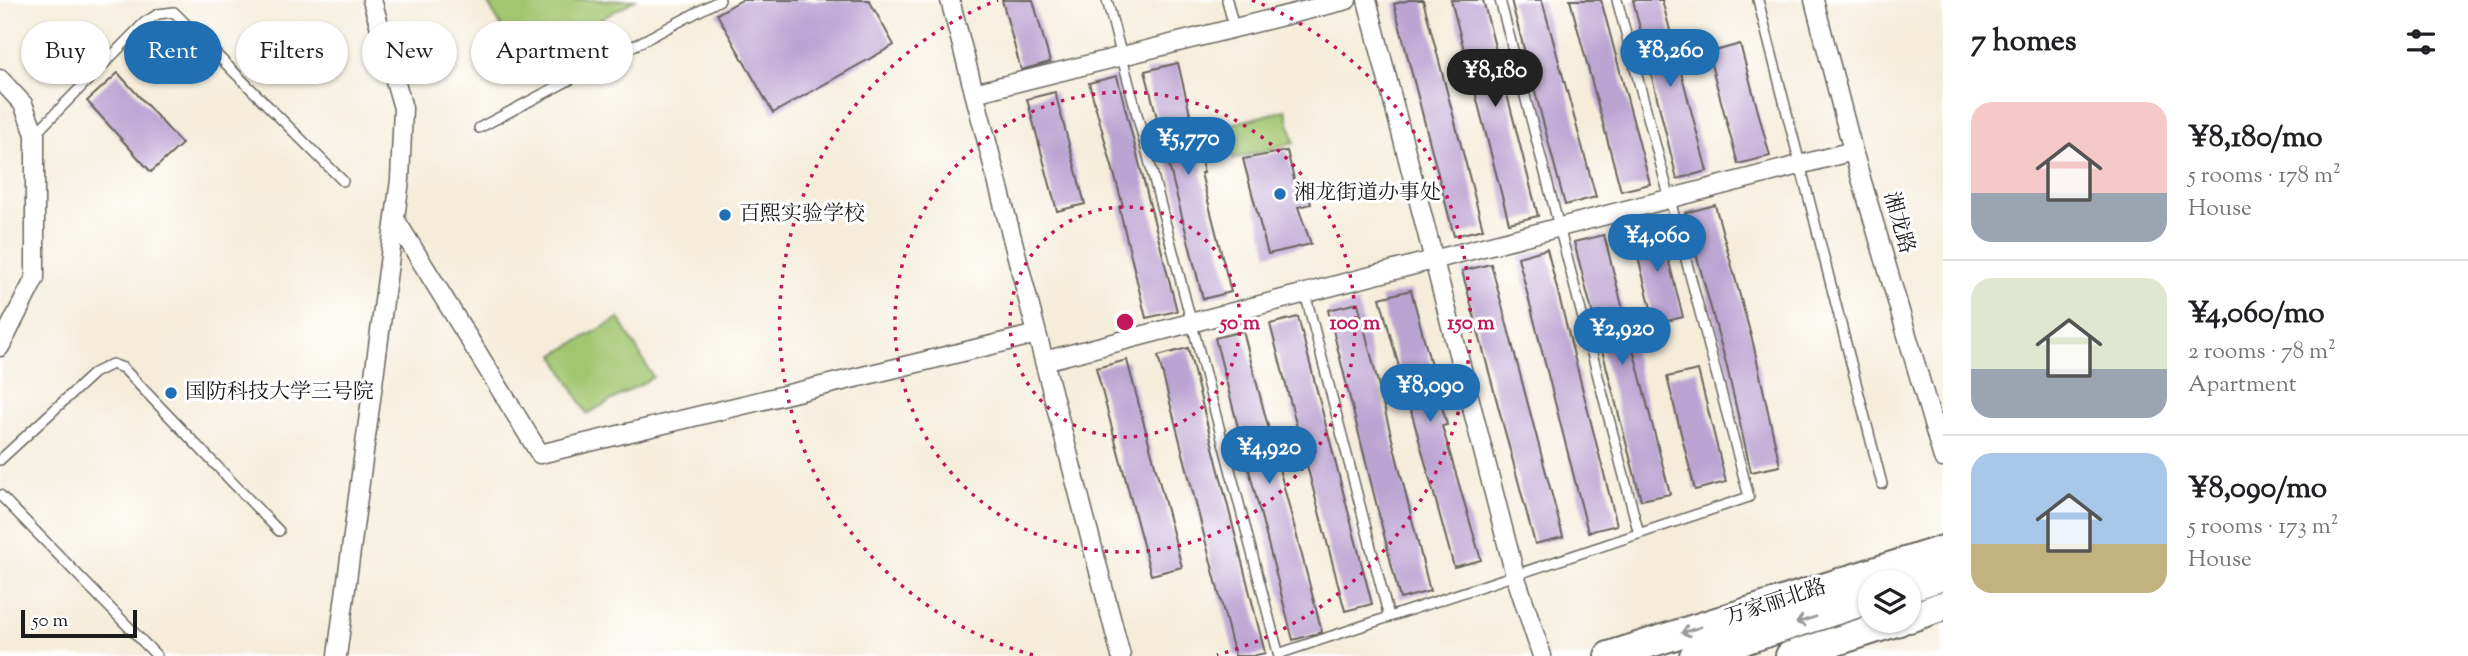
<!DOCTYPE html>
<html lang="en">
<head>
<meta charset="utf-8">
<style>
	body { margin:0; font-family:"Sorts Mill Goudy","Noto Serif SC",serif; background:#f6f6f6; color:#202124; height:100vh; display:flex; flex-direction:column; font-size:26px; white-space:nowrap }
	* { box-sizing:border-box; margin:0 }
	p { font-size:23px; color:#757577 }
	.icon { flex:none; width:38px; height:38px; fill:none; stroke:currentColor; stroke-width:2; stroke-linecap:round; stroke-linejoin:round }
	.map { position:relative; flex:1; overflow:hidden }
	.side { display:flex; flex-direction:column; background:#fff; width:525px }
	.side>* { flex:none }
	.top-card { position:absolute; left:21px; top:21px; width:665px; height:63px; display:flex; gap:14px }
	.controls { position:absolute; left:1858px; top:570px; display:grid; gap:14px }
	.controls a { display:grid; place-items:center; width:63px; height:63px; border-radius:50%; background:#fff; box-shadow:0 2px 5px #0004; font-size:35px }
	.scale { position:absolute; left:21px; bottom:18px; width:116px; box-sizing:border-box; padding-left:7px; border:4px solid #1c1c1c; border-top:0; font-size:19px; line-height:24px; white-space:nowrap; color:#1c1c1c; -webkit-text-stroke:5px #fff; paint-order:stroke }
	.price { position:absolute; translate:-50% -60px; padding:0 16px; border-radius:24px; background:#1f6fb2; color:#fff; font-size:23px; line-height:46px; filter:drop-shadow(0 2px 4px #0008) }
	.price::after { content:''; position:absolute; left:50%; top:42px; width:21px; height:16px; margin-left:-10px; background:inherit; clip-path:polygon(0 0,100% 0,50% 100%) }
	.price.on { background:#222; color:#fff }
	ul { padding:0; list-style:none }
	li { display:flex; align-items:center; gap:21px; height:175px; padding:0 28px }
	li+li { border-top:2px solid #e0e0e0 }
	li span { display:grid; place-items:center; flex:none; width:196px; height:140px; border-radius:21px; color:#555 }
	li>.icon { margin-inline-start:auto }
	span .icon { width:84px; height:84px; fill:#fffc; stroke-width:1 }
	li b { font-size:30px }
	h2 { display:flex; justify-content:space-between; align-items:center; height:84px; padding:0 28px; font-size:30px }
	.chip { padding:0 24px; border-radius:32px; background:#fff; box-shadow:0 2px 5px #0004; font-size:24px; line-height:63px }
	.chip.on { background:#1f6fb2; color:#fff }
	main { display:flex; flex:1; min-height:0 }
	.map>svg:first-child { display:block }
	.green { fill:#a2c670; stroke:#5f7146; stroke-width:2 }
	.building { fill:#bba3d2 }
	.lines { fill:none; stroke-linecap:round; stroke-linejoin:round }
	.service-casing { stroke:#68655e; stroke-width:12 }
	.minor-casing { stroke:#68655e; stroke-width:21 }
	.primary-casing { stroke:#68655e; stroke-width:32 }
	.trunk-casing { stroke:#68655e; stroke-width:32 }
	.service { stroke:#fff; stroke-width:9 }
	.minor { stroke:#fff; stroke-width:18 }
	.primary { stroke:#fff; stroke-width:28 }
	.trunk { stroke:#fff; stroke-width:28 }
	.oneway { stroke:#999 }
	.ring { fill:none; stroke:#c2185b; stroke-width:3.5; stroke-dasharray:3.5 7 }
	.poi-dot { fill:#1f6fb2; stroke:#fff; stroke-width:2.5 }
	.labels { text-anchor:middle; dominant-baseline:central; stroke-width:6; stroke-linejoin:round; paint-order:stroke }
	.poi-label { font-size:21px; fill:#1c1c1c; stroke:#fff; text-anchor:start }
	.street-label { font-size:21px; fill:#1c1c1c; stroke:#fff }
	.centre { fill:#c2185b; stroke:#fff; stroke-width:3.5 }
	.ring-label { font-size:21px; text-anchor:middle; font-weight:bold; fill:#c2185b; stroke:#fff; stroke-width:6; stroke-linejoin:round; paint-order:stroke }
</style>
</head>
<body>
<main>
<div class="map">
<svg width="1943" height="656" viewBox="0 0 1943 656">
	<rect width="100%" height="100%" fill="#fff"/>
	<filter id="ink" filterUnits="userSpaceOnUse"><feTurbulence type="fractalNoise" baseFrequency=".0143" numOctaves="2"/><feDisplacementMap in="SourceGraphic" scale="14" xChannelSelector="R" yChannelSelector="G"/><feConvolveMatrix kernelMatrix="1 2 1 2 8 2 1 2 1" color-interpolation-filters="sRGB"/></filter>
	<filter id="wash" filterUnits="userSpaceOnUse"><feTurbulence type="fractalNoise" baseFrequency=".00686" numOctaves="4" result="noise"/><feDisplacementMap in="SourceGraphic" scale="28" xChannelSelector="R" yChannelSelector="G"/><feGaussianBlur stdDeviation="1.57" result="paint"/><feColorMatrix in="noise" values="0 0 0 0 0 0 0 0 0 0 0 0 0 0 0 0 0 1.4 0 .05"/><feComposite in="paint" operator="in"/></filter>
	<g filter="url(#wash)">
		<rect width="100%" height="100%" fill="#f5edda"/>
		<path class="green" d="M486,0H635L522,63Z
			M1286,110L1294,143L1233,159L1224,126Z
			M619,318L653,377L587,414L554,355Z"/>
		<g id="blocks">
			<path class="building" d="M742,0H869L894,45L773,113L717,14Z
				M1002,0H1033L1050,62L1021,70Z
				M1409,0H1423L1483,229L1454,236L1394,4Z
				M1451,0H1483L1538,216L1509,223Z
				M1511,0H1542L1596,197L1565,205Z
				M1570,0H1601L1650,184L1621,191Z
				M1633,0H1662L1707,171L1677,179Z
				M1740,44L1770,156L1738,164L1708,53Z
				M1178,63L1204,173H1201L1231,292L1203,299L1145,71Z
				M118,73L182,144L151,172L87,101Z
				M1117,76L1177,311L1146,318L1119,207L1123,206L1089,83Z
				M1055,92L1085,204L1057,211L1027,99Z
				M1287,151L1295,183L1305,181L1311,204L1298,207L1311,244L1268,254L1243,159Z
				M1715,205L1753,343L1780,466L1751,472L1726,363L1685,213Z
				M1659,223L1683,317L1655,324L1631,230Z
				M1604,235L1670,494L1641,500L1574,242Z
				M1547,249L1617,525L1588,532L1518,257Z
				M1491,264L1563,537L1535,544L1462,271Z
				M1411,290L1447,425L1442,426L1481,560L1454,567L1380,298Z
				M1358,303L1430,591L1400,599L1328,310Z
				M1298,317L1372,604L1345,611L1270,324Z
				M1243,331L1322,632L1293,640L1215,338Z
				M1188,348L1265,653L1252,656H1235L1158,356Z
				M1127,360L1182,567L1151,575L1096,368Z
				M1698,370L1726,482L1695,490L1667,377Z"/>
		</g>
	</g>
	<g filter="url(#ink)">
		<use href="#blocks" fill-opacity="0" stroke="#68655e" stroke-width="2"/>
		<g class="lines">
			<g class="service-casing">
				<path id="service" d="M1107,0L1279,656
					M1227,0L1234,28
					M1500,0L1639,534
					M1758,0L1882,484
					M479,128L720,0
					M35,134L145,22L158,14L174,12L343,181
					M1305,293L1389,617
					M0,460L94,373L112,364L123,368L279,531
					M0,495L157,656
					M1278,654L1749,497L1617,0"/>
			</g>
			<g class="minor-casing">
				<path id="minor" d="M950,0L1121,656
					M1367,0L1515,575L1542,656
					M1814,0L1853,151L1943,458
					M0,79L23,104L35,134V278L0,347
					M974,93L1347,0
					M395,219L540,454L1037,334
					M1044,361L1853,151
					M337,656L400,180L403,108L372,0"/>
			</g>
			<g class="primary-casing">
				<path id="primary" d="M1609,656L1943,550"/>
			</g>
			<g class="trunk-casing">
				<path id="trunk" d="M1909,587L1943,576
					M1909,618L1943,606
					M1694,656L1871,599
					M1790,656L1899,621"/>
			</g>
			<use href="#service" class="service"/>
			<use href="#minor" class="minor"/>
			<use href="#primary" class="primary"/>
			<use href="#trunk" class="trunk"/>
		</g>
		<defs><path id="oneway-shaft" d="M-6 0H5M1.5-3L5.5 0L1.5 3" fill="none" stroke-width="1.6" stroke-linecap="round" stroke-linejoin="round" transform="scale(1.75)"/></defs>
		<g class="oneway">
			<use href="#oneway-shaft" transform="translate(1806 620) rotate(162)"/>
			<use href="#oneway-shaft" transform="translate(1691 630) rotate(162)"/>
		</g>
	</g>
	<g class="ring">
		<circle cx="1125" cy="322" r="115"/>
		<circle cx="1125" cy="322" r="230"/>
		<path d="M1033 655A346 346 0 0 1 998 0M1252 0A346 346 0 0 1 1217 655"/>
	</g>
	<g class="poi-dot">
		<circle cx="1280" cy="194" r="7"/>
		<circle cx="725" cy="215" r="7"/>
		<circle cx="171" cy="393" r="7"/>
	</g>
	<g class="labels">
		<g class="poi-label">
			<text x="1294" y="194">湘龙街道办事处</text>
			<text x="739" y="215">百熙实验学校</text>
			<text x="185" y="393">国防科技大学三号院</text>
		</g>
		<g class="street-label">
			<text transform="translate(1898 223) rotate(74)">湘龙路</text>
			<text transform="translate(1776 603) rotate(-18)">万家丽北路</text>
		</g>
	</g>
	<circle cx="1125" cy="322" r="10" class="centre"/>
	<g class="ring-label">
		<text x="1240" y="329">50 m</text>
		<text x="1355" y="329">100 m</text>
		<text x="1471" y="329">150 m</text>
	</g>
</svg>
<div class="controls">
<a><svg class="icon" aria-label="layers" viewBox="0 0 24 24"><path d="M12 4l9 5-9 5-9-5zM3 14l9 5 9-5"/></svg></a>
</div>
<div class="scale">50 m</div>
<b class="price" style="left:1670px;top:89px">¥8,260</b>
<b class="price on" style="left:1495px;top:109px">¥8,180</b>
<b class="price" style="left:1188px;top:177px">¥5,770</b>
<b class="price" style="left:1657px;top:274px">¥4,060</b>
<b class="price" style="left:1622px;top:367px">¥2,920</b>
<b class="price" style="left:1430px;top:424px">¥8,090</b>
<b class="price" style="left:1269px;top:486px">¥4,920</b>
<div class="top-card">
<a class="chip">Buy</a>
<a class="chip on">Rent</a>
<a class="chip">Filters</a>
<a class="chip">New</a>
<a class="chip">Apartment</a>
</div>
</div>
<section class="side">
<h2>7 homes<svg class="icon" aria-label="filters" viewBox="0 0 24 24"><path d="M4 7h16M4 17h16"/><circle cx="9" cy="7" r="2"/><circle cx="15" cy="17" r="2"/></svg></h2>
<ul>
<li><span style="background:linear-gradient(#f6c9c9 65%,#9aa5b1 0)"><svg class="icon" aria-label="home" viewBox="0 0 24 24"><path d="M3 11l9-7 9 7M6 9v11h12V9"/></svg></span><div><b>¥8,180/mo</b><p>5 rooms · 178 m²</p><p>House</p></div></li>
<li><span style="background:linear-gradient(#dfe7d0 65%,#9aa5b1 0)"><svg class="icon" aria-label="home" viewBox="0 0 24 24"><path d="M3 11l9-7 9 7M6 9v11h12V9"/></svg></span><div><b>¥4,060/mo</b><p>2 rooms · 78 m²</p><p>Apartment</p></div></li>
<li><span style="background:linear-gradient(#a9c7e8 65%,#c2b280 0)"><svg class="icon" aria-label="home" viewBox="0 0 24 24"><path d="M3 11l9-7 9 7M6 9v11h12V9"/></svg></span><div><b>¥8,090/mo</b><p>5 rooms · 173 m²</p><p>House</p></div></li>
</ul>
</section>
</main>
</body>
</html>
